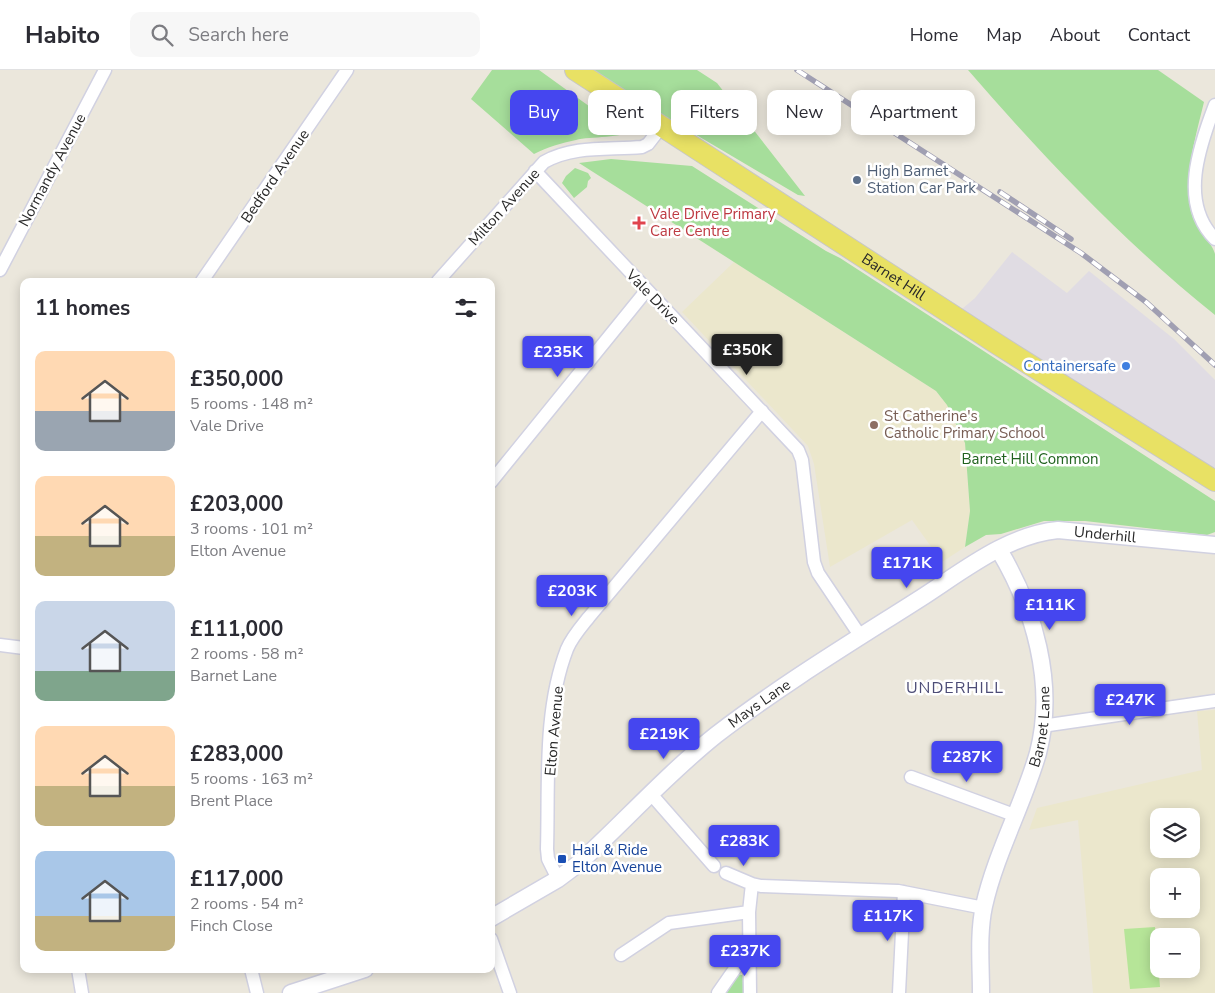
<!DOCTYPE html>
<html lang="en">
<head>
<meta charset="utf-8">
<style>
	body { margin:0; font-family:"Nunito Sans",sans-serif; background:#f7f7f7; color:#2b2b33; height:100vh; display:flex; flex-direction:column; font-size:19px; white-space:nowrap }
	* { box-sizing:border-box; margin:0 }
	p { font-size:16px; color:#7c7c81 }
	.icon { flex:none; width:28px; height:28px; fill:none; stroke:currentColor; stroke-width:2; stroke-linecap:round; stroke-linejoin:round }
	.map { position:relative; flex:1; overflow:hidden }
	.details { position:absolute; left:20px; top:208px; width:475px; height:695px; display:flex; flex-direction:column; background:#fff; border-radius:10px; box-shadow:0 2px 12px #0003 }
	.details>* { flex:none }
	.hud { position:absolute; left:510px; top:20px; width:475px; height:45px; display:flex; gap:10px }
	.fabs { position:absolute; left:1150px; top:738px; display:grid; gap:10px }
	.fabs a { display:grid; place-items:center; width:50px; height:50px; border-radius:10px; background:#fff; box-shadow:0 2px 12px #0003; font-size:25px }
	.price { position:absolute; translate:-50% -42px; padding:0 11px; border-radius:5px; background:#4546ef; color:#fff; font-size:16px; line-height:32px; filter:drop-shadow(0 1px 2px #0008) }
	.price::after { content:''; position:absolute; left:50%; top:30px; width:15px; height:11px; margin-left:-8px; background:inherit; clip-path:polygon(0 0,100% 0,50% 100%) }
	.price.active { background:#222; color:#fff }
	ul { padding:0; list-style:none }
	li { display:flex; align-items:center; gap:15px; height:125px; padding:0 15px }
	li span { display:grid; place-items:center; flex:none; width:140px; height:100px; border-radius:10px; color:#555 }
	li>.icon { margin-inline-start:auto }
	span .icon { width:60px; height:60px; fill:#fffc; stroke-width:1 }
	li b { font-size:21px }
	h2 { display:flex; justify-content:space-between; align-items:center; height:60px; padding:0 15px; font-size:21px }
	.pill { padding:0 18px; border-radius:10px; background:#fff; box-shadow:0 2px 12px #0003; font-size:18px; line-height:45px }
	.pill.active { background:#4546ef; color:#fff }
	header { display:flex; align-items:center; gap:30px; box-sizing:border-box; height:70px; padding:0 25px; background:#fff; border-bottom:1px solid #e1e1e2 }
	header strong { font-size:24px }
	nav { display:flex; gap:28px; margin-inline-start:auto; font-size:18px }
	.search { width:350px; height:45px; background:#f7f7f7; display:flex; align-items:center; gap:12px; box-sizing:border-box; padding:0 18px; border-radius:10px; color:#7c7c81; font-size:19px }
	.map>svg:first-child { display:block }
	.industrial { fill:#e0dce3 }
	.education { fill:#ebe7cc; fill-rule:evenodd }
	.green { fill:#a6de9b }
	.pitch { fill:#b6e598 }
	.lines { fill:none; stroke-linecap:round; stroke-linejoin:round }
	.minor-casing { stroke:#d1d1e1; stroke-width:15 }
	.tertiary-casing { stroke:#d1d1e1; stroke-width:19 }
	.primary-casing { stroke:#c7c7c7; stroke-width:22 }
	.minor { stroke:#fff; stroke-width:12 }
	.tertiary { stroke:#fff; stroke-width:16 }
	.primary { stroke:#e8e164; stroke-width:20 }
	.rail-casing { stroke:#a09fb2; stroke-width:5.5 }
	.rail { stroke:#fff; stroke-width:4; stroke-dasharray:11; stroke-linecap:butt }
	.service-dot { fill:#5c6f8a; stroke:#fff; stroke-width:2 }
	.health-dot { fill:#e0444e; stroke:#fff; stroke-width:2 }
	.shop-dot { fill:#3f7fe0; stroke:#fff; stroke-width:2 }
	.education-dot { fill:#8d6e63; stroke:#fff; stroke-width:2 }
	.transit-dot { fill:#1a4fb4; stroke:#fff; stroke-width:2 }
	.labels { text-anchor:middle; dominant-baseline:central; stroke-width:5; stroke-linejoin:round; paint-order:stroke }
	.street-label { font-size:15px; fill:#292929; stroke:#fff }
	.service-label { font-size:15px; fill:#4e5e75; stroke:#fff; text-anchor:start }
	.health-label { font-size:15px; fill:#be3a42; stroke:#fff; text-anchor:start }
	.shop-label { font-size:15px; fill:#366cbe; stroke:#fff; text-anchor:end }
	.education-label { font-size:15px; fill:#785e54; stroke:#fff; text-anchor:start }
	.park-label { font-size:15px; fill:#20621e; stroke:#fff }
	.transit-label { font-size:15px; fill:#164399; stroke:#fff; text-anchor:start }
	.neighbourhood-label { font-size:16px; letter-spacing:1px; fill:#4d4d77; stroke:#fff }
</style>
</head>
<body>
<header>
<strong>Habito</strong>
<div class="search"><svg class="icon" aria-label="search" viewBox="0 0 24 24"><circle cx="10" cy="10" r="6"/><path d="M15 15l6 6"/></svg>Search here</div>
<nav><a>Home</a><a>Map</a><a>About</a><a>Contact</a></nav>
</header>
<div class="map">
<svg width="1215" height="923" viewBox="0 0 1215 923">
	<rect width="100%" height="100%" fill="#ebe7dc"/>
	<path class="industrial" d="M1012,182L1067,223L1089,201L1174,269L1215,310V398L1204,393L962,239L975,228Z"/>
	<path class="education" d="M734,192L936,321L947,335L965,373L970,441L965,477L942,492L912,450L830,497L814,394L808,376L682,242Z
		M1215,640V923H1093L1078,750L1029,760L1037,738L1202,700L1197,641ZM1159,746H1191V779H1159ZM1159,806H1191V839H1159ZM1159,866H1191V899H1159Z"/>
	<path class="green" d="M492,0H539L593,39L633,59C624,69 590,66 576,70C561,73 548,77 534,84L471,29Z
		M593,0H697L717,13L805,126L798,125L671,50Z
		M968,0H1158L1204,32C1196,66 1182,109 1192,145C1196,158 1213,174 1215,184C1215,198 1215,229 1215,245C1125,173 1043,87 968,0Z
		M611,89L692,96L826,181L840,188L1215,431V462L1207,465L1085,451H1044L1001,464L986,465L965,477L970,441L965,373L947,335L936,321L579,93Z
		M575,98L588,103L591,108L588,111L587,117L574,128L562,113L566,106Z
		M739,904L744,906L745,923H724L736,905Z"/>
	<path class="pitch" d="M1155,857L1160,917L1130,919L1124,859Z"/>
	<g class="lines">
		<g class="minor-casing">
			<path id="minor" d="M1215,35C1199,77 1179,133 1215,169
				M535,101L798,380L802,390L814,492L818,503L861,567
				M0,200L105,0
				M202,211L347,0
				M438,211L544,92C574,75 609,80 642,77L648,74L662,56
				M491,412L646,221
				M0,575L24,578
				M1042,656L1215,631
				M911,707L1014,745
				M651,724L714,796
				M726,803L752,814L761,816L898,821L984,838
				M558,809L548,789L547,779C549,714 543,641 567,579C572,567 581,557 589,547L762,341
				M491,869L510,923
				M621,885L669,853L749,842
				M78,899L82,923
				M251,899L257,923
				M718,923L750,877
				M750,923L749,842L752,814
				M899,923L904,822"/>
		</g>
		<g class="tertiary-casing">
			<g id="tertiary">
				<path id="s1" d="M491,848L558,809L578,794C624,752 667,704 716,665C781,615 852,572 921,528C963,501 1007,465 1058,460L1215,475"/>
				<path d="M291,923L365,899"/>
				<path id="s2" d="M981,923C981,894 978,864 984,836C996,783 1023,735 1038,683C1056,614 1034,538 999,480"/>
			</g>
		</g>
		<g class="primary-casing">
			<g id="primary">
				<path id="s3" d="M575,0L997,274L1215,411"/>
			</g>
		</g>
		<use href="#minor" class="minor"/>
		<use href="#tertiary" class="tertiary"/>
		<use href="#primary" class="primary"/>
		<g class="rail-casing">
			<path id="rail" d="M797,0L1081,183L1146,232L1215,295
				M1000,122L1071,169"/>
		</g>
		<use href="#rail" class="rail"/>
	</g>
	<circle class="service-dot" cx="857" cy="110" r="5"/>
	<path class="health-dot" d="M636.5 145.5h5v5h5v5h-5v5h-5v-5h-5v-5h5z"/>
	<circle class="shop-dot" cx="1126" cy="296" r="5"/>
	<circle class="education-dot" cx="874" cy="355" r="5"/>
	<rect class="transit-dot" x="557" y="784" width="10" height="10" rx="2.5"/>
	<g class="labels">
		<g class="street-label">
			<text transform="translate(52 100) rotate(-62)">Normandy Avenue</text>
			<text transform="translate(275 106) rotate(-56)">Bedford Avenue</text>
			<text transform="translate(504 137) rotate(-48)">Milton Avenue</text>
			<text stroke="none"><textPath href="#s3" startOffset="380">Barnet Hill</textPath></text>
			<text transform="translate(653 227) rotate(46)">Vale Drive</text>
			<text stroke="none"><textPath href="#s1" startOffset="740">Underhill</textPath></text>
			<text stroke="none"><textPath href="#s1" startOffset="345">Mays Lane</textPath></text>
			<text stroke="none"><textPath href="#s2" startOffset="276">Barnet Lane</textPath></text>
			<text transform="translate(554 661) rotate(-85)">Elton Avenue</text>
		</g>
		<g class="service-label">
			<text x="867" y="101">High Barnet<tspan x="867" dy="17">Station Car Park</tspan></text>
		</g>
		<g class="health-label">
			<text x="650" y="144">Vale Drive Primary<tspan x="650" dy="17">Care Centre</tspan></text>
		</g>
		<g class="shop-label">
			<text x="1116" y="296">Containersafe</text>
		</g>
		<g class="education-label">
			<text x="884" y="346">St Catherine's<tspan x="884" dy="17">Catholic Primary School</tspan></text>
		</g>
		<g class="park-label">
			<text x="1030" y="389">Barnet Hill Common</text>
		</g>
		<g class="transit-label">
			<text x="572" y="780">Hail &amp; Ride<tspan x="572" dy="17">Elton Avenue</tspan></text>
		</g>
		<g class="neighbourhood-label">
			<text x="955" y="618">UNDERHILL</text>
		</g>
	</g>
</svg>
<div class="fabs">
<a><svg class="icon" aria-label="layers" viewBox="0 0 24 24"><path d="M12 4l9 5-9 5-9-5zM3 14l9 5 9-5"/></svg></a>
<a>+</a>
<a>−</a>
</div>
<b class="price active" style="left:747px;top:306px">£350K</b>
<b class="price" style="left:558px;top:308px">£235K</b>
<b class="price" style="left:907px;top:519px">£171K</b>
<b class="price" style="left:572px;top:547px">£203K</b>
<b class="price" style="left:1050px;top:561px">£111K</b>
<b class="price" style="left:1130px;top:656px">£247K</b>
<b class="price" style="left:664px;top:690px">£219K</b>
<b class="price" style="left:967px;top:713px">£287K</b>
<b class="price" style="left:744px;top:797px">£283K</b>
<b class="price" style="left:888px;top:872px">£117K</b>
<b class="price" style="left:745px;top:907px">£237K</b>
<div class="hud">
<a class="pill active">Buy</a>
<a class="pill">Rent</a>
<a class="pill">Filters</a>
<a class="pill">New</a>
<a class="pill">Apartment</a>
</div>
<section class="details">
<h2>11 homes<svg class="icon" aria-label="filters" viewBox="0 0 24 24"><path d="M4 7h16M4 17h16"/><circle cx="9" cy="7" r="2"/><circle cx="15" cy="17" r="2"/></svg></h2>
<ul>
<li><span style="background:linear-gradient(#ffd9b3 60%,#9aa5b1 0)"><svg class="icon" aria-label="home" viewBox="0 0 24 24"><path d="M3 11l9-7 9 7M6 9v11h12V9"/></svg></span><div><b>£350,000</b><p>5 rooms · 148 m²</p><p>Vale Drive</p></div></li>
<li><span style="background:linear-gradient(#ffd9b3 60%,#c2b280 0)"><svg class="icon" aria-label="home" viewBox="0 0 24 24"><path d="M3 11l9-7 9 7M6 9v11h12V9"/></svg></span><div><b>£203,000</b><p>3 rooms · 101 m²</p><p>Elton Avenue</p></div></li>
<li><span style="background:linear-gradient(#c9d6e8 70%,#7fa58c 0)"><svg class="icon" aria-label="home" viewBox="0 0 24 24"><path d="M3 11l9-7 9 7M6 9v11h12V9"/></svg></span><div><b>£111,000</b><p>2 rooms · 58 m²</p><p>Barnet Lane</p></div></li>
<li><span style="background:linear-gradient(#ffd9b3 60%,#c2b280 0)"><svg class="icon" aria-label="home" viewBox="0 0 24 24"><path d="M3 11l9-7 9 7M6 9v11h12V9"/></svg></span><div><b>£283,000</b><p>5 rooms · 163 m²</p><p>Brent Place</p></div></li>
<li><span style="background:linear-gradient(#a9c7e8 65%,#c2b280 0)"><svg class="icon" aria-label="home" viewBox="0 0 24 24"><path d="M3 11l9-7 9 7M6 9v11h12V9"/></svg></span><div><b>£117,000</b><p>2 rooms · 54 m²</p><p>Finch Close</p></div></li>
</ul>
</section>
</div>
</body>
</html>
